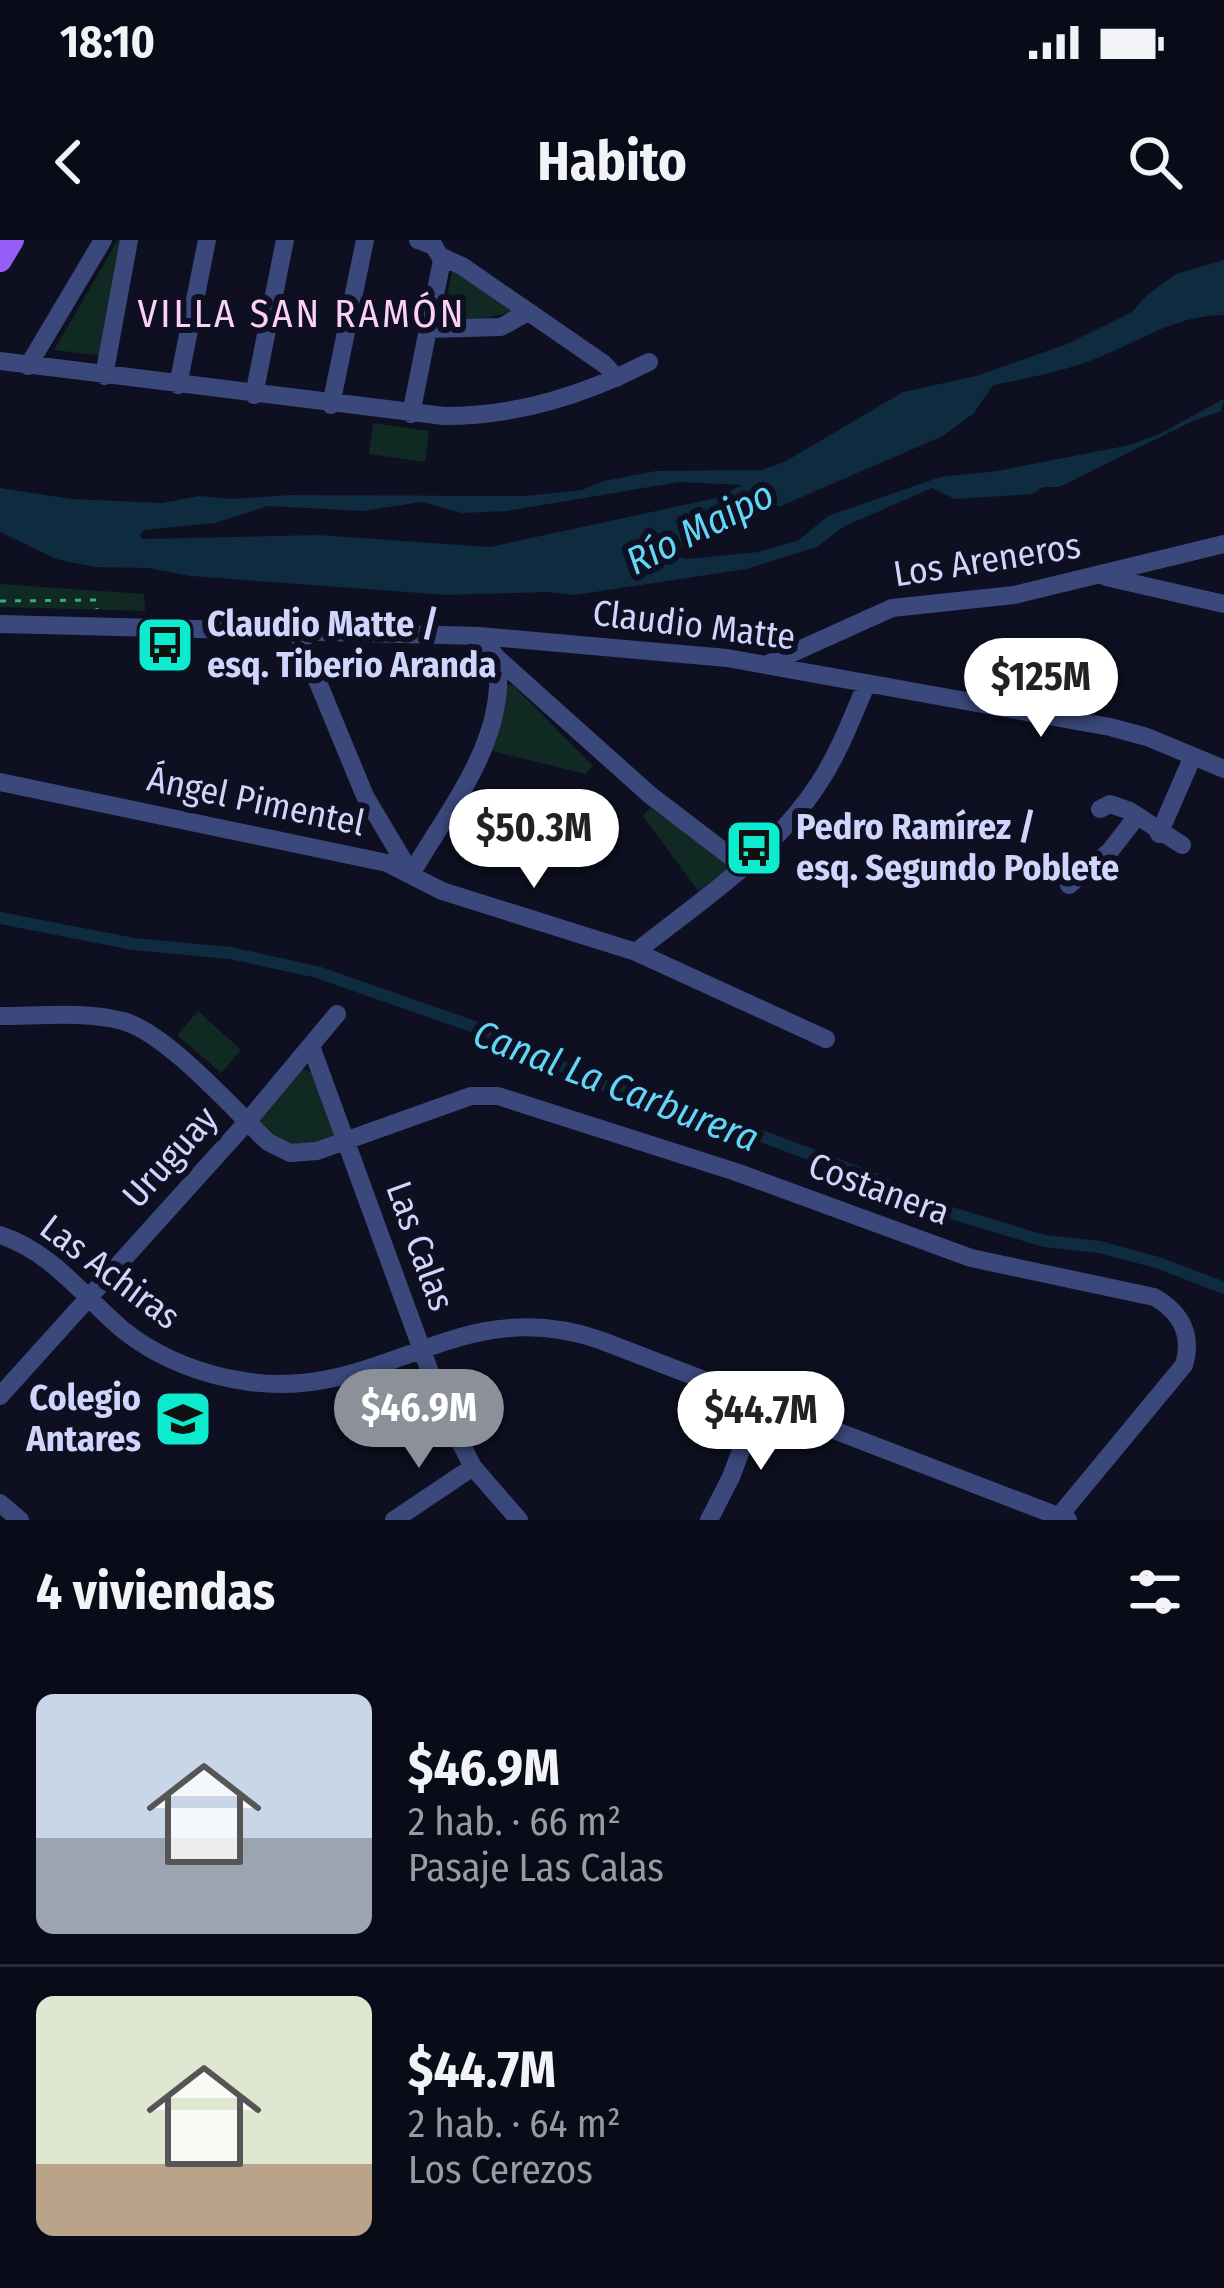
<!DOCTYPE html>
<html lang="es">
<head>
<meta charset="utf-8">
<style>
	body { margin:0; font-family:"Fira Sans Condensed",sans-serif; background:#181925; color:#f1f3f6; height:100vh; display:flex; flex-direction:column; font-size:45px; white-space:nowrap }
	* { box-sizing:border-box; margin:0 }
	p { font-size:39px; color:#999ba2 }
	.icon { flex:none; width:66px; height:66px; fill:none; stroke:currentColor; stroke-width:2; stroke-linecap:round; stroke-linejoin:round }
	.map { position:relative; height:1280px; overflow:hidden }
	.drawer { display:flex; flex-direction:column; background:#0a0b18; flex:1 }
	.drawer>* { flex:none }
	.price { position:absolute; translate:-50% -102px; padding:0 27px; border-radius:42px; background:#fff; color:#222; font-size:39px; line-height:78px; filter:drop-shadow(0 3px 6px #0008) }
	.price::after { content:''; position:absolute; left:50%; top:72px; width:36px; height:27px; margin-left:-18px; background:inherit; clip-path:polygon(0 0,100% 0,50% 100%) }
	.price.selected { background:#8c9099; color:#fff }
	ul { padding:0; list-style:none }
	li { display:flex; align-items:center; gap:36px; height:300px; padding:0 36px }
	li+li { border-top:3px solid #2a2b37 }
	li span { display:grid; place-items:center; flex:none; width:336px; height:240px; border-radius:18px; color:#555 }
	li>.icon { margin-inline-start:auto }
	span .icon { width:144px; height:144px; fill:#fffc; stroke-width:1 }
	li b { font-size:51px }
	h2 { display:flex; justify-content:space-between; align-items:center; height:144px; padding:0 36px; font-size:51px }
	.status { display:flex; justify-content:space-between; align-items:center; height:84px; padding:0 60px; background:#0a0b18; direction:ltr }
	.status svg { height:33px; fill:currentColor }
	header { display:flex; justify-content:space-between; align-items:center; height:156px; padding:0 36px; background:#0a0b18; font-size:54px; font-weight:700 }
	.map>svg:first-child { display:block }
	.green { fill:#112923 }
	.water { fill:#0e2b3f; fill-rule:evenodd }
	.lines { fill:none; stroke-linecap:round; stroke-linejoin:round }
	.canal { stroke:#0e2b3f; stroke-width:12 }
	.path { stroke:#34ac88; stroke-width:3; stroke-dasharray:6 9; stroke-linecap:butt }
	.minor { stroke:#3b487c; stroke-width:18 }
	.major { stroke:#985cf7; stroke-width:24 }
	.labels { text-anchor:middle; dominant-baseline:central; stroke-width:12; stroke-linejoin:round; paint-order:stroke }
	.street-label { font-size:36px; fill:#cfd5fd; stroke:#0e0f20 }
	.poi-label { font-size:36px; font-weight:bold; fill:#cfd5fd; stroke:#0e0f20; text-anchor:start }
	.neighbourhood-label { font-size:39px; letter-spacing:3px; fill:#fdd1f7; stroke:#0e0f20 }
	.water-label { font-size:39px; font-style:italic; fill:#62d6f7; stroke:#0e0f20 }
</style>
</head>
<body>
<div class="status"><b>18:10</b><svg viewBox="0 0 49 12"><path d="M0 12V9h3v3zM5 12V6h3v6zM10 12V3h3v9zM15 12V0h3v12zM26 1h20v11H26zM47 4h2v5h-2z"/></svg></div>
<header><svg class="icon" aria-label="back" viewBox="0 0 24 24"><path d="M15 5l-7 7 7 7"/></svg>Habito<svg class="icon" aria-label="search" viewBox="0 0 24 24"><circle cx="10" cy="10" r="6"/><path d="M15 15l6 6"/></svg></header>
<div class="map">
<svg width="1224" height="1280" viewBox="0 0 1224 1280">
	<rect width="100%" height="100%" fill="#0e0f20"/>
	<path class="green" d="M118,0H126L103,116L54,110Z
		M453,26L517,71L472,81L443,78Z
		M373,183L429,191L425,222L369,214Z
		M0,344L144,354L145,371L0,367Z
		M504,444L513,445L593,526L585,534L488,510Z
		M650,568L724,617L728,630L698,651L643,576Z
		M198,771L241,810L221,833L177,795Z
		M300,828L316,834L338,890C317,916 267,910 257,877Z"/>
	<path class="water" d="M1224,20V75C1171,75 1132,107 1084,123C1055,133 1024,139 993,145L974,173L943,196L781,266L736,273L686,299L677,316L687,319L759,312L799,300L828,276L940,237L997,231L1130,205L1159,194L1224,159L1221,171L1195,180L1059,247H1043L1032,254L955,259L932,248L843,287L817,307L746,329L575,355L546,352L447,355L191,336L148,328L94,327L56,319L0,292V248L72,259L162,263L199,256L231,259L290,255L526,256L582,250L604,241L656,231L762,230L786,221L903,152L976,136L1067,104L1132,72L1147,55L1176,34ZM679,242L742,245L716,258L490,307L318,295L143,299L140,296L144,290L215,283L268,266L363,271L421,262L462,273L507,271Z"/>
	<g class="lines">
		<path class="canal" d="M0,678L133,704L230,713L317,732L509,799L592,842L700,873L868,936L932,967L1044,1001L1100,1007L1159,1023L1224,1048"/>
		<path class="path" d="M0,361L97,360V369"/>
		<path class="minor" d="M442,17L462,26L604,124L617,138
			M428,89L501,87L528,72
			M0,121L444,176C518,176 584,155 649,122
			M28,126L103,0
			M104,136L129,0
			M178,145L207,0
			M254,155L285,0
			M331,165L365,0
			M411,174L442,20L434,6L418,0
			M1106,337L1224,364
			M0,384L479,396L727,418L1110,487L1147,497L1224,529
			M296,389L365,556L409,630
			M479,396L497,418L650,555L743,626
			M768,424L892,368L1014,355L1224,304
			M0,542L387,623L442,651L636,712L826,799
			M1100,569L1110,564L1130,571L1182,605
			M1159,594L1193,516
			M411,634C450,567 508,499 497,418
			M1069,645L1110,611L1137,576
			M636,712C700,661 774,613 819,543C839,513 852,477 867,443
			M0,776C39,776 85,771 123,781C168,794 232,868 268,902L290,913L317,911L471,856H498L736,932L971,1018L1154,1057C1181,1072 1193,1095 1184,1125L1060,1275
			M311,806L445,1173L473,1227L519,1280
			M0,995C52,1012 83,1056 123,1090C159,1119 205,1136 250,1142C385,1160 458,1051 600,1100L1068,1280
			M0,1156L247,882L337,774
			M0,1263L20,1280
			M394,1280L473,1227
			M709,1280L731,1237L760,1160"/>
		<path class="major" d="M0,20L12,0"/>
	</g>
	<defs>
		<g id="bus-square" transform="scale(3)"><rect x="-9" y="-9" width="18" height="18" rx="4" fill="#0cebcd" stroke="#0e0f20"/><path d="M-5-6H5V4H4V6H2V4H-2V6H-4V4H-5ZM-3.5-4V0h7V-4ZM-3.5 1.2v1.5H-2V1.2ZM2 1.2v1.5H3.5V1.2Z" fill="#111"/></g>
		<g id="school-square" transform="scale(3)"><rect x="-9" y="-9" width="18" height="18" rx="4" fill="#0cebcd" stroke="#0e0f20"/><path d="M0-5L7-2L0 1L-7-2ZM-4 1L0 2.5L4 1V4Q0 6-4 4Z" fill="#111"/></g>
	</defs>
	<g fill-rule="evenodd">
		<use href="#bus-square" x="165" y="405"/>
		<use href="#bus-square" x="754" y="608"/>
		<use href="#school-square" x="183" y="1179"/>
	</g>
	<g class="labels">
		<g class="street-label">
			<text transform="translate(987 320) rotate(-9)">Los Areneros</text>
			<text transform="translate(694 385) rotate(7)">Claudio Matte</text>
			<text transform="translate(256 561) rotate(12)">Ángel Pimentel</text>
			<text transform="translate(170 917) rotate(-48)">Uruguay</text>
			<text transform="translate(879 949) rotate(20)">Costanera</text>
			<text transform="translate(420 1006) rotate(70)">Las Calas</text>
			<text transform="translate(110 1032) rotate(37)">Las Achiras</text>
		</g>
		<g class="poi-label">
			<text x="207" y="384">Claudio Matte /<tspan x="207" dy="41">esq. Tiberio Aranda</tspan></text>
			<text x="796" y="587">Pedro Ramírez /<tspan x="796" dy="41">esq. Segundo Poblete</tspan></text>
			<text x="141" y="1158" text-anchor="end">Colegio<tspan x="141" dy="41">Antares</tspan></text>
		</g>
		<g class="neighbourhood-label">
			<text x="302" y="74">VILLA SAN RAMÓN</text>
		</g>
		<g class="water-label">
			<text transform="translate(700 288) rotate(-27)">Río Maipo</text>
			<text transform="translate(616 846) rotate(21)">Canal La Carburera</text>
		</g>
	</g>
</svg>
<b class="price" style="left:1041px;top:500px">$125M</b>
<b class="price" style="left:534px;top:651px">$50.3M</b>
<b class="price selected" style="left:419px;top:1231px">$46.9M</b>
<b class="price" style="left:761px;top:1233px">$44.7M</b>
</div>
<section class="drawer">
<h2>4 viviendas<svg class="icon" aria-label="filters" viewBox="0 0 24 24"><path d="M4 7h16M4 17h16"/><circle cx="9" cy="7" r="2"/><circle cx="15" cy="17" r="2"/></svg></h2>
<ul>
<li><span style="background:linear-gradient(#c9d6e8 60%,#9aa5b1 0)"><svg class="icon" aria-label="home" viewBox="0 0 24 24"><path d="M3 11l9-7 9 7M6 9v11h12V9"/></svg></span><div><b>$46.9M</b><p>2 hab. · 66 m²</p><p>Pasaje Las Calas</p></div></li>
<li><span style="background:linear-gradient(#dfe7d0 70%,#b9a48a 0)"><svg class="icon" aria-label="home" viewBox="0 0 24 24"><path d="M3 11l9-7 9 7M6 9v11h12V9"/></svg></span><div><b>$44.7M</b><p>2 hab. · 64 m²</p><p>Los Cerezos</p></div></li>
</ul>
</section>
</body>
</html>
